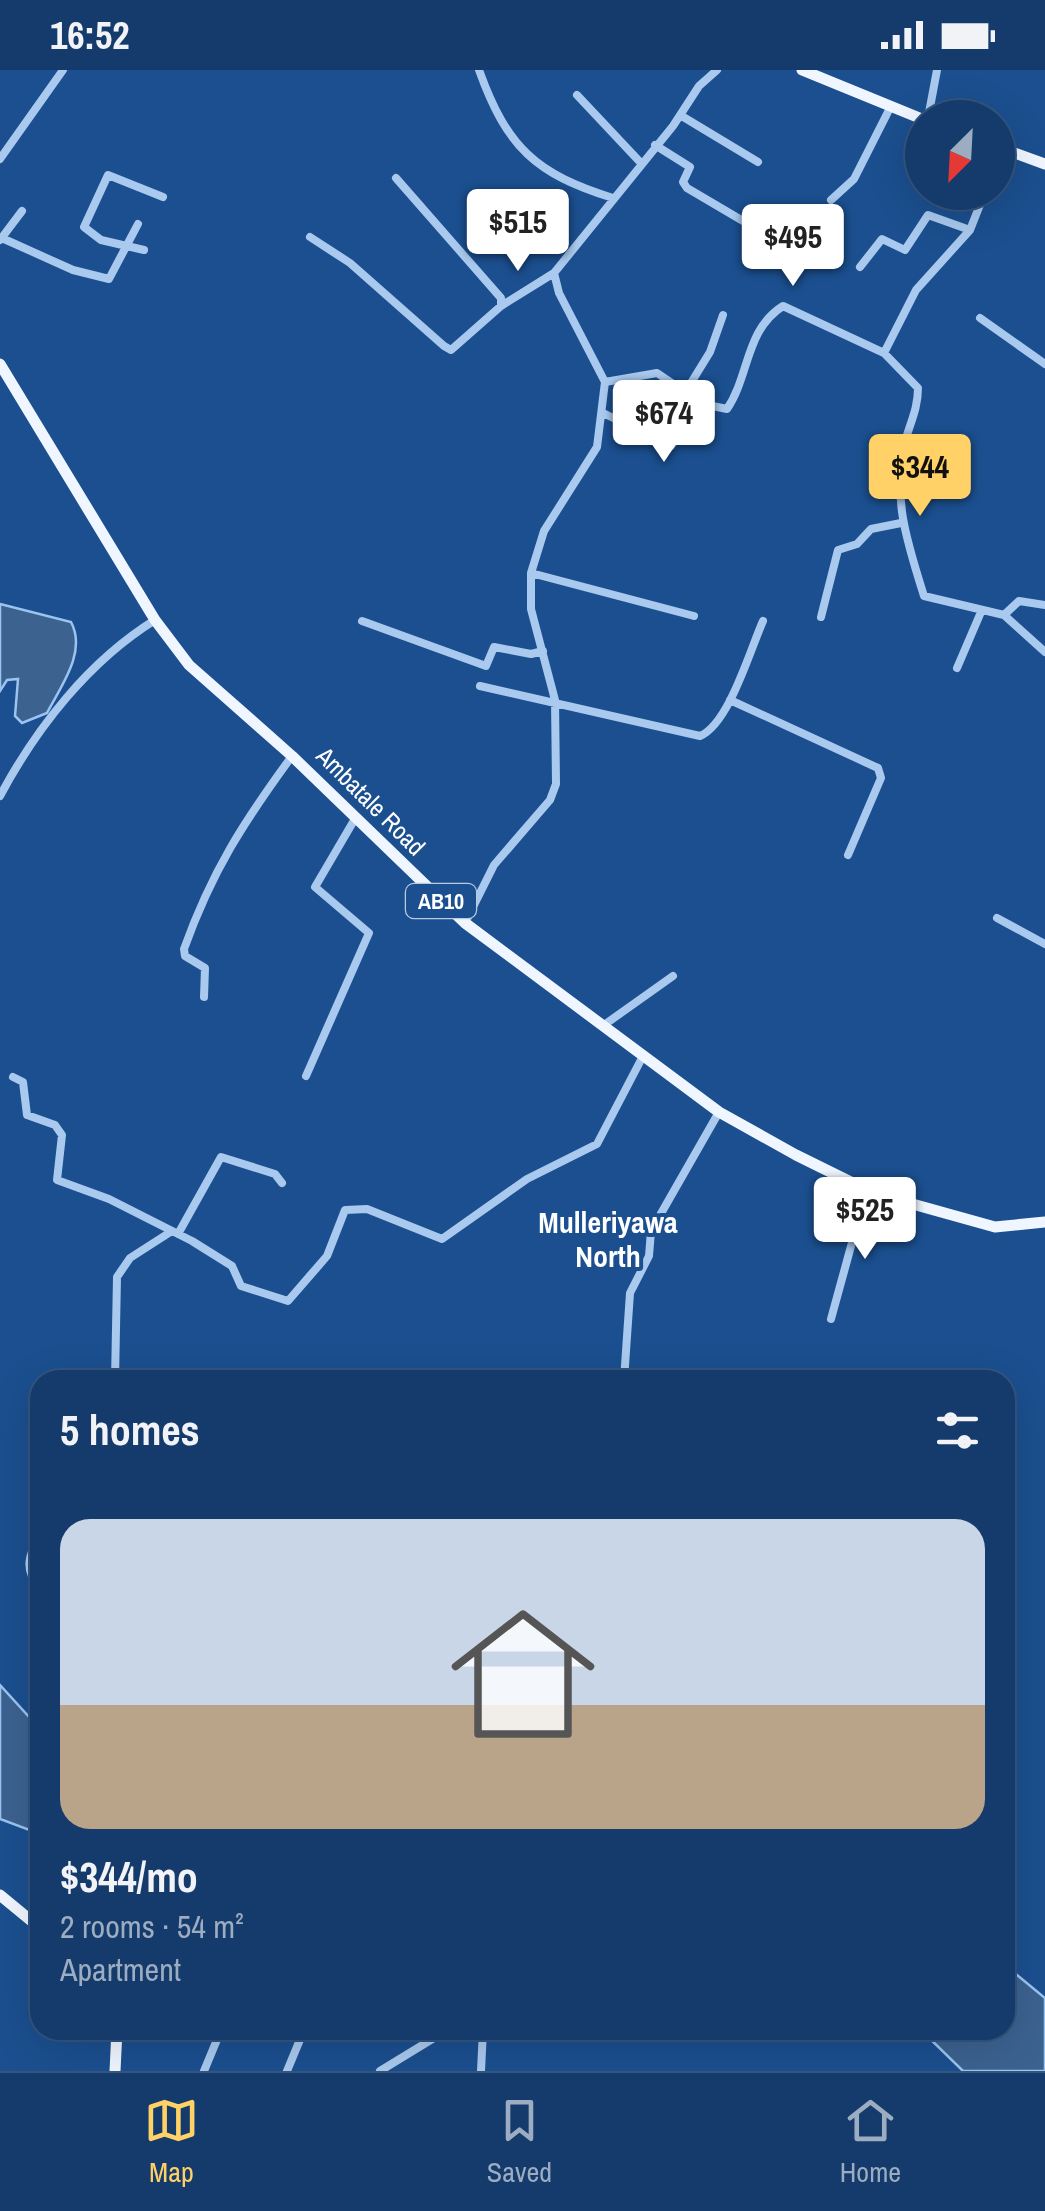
<!DOCTYPE html>
<html lang="en">
<head>
<meta charset="utf-8">
<style>
	body { margin:0; font-family:"Archivo Narrow",sans-serif; background:#214673; color:#f1f3f6; height:100vh; display:flex; flex-direction:column; font-size:38px; white-space:nowrap }
	* { box-sizing:border-box; margin:0 }
	p { font-size:32px; color:#9dadc1 }
	.icon { flex:none; width:55px; height:55px; fill:none; stroke:currentColor; stroke-width:2; stroke-linecap:round; stroke-linejoin:round }
	.map { position:relative; flex:1; overflow:hidden }
	.panel { position:absolute; left:30px; top:1300px; width:985px; height:670px; display:flex; flex-direction:column; background:#143b6b; border-radius:30px; box-shadow:0 10px 40px #0002,0 0 0 2px #33557e }
	.panel>* { flex:none }
	.needle { width:65px; rotate:204deg }
	.fabs { position:absolute; left:905px; top:30px; display:grid; gap:20px }
	.fabs a { display:grid; place-items:center; width:110px; height:110px; border-radius:50%; background:#143b6b; box-shadow:0 10px 40px #0002,0 0 0 2px #33557e; font-size:50px }
	.price { position:absolute; translate:-50% -85px; padding:0 22px; border-radius:10px; background:#fff; color:#222; font-size:32px; line-height:65px; filter:drop-shadow(0 2px 5px #0008) }
	.price::after { content:''; position:absolute; left:50%; top:60px; width:30px; height:22px; margin-left:-15px; background:inherit; clip-path:polygon(0 0,100% 0,50% 100%) }
	.price.current { background:#ffd166; color:#111 }
	ul { padding:0; list-style:none }
	li { display:grid; align-content:center; gap:20px; height:530px; padding:0 30px }
	li span { display:grid; place-items:center; height:310px; border-radius:30px; color:#555 }
	li>.icon { margin-inline-start:auto }
	span .icon { width:180px; height:180px; fill:#fffc; stroke-width:1 }
	li b { font-size:42px }
	h2 { display:flex; justify-content:space-between; align-items:center; height:120px; padding:0 30px; font-size:42px }
	.status { display:flex; justify-content:space-between; align-items:center; height:70px; padding:0 50px; background:#143b6b; direction:ltr }
	.status svg { height:28px; fill:currentColor }
	.tab-bar { display:flex; justify-content:space-around; align-items:center; height:140px; border-top:2px solid #33557e; background:#143b6b; font-size:28px; color:#9dadc1 }
	.tab-bar a { display:grid; justify-items:center; gap:5px }
	.tab-bar .current { color:#ffd166 }
	.map>svg:first-child { display:block }
	.water { fill:#3c6290; stroke:#9cc4f0; stroke-width:2.5 }
	.lines { fill:none; stroke-linecap:round; stroke-linejoin:round }
	.minor { stroke:#a9c9ee; stroke-width:8 }
	.primary { stroke:#f0f6ff; stroke-width:11 }
	.labels { text-anchor:middle; dominant-baseline:central; stroke-width:8; stroke-linejoin:round; paint-order:stroke }
	.shield { fill:#1b4f8f; stroke:#bbcadd; stroke-width:2.5 }
	.shield-label { font-size:22px; font-weight:bold; fill:#fff }
	.street-label { font-size:25px; fill:#fff; stroke:#1b4f8f }
	.quarter-label { font-size:30px; font-weight:bold; fill:#fff; stroke:#1b4f8f }
</style>
</head>
<body>
<div class="status"><b>16:52</b><svg viewBox="0 0 49 12"><path d="M0 12V9h3v3zM5 12V6h3v6zM10 12V3h3v9zM15 12V0h3v12zM26 1h20v11H26zM47 4h2v5h-2z"/></svg></div>
<div class="map">
<svg width="1045" height="2001" viewBox="0 0 1045 2001">
	<rect width="100%" height="100%" fill="#1b4f8f"/>
	<path class="water" d="M0,534L71,552C87,582 61,616 47,643L22,653L15,646L18,609L7,610L0,621Z
		M0,1615L40,1659V1764L0,1749Z
		M1005,1895L1045,1928V2001H963L921,1960H1005Z"/>
	<g class="lines">
		<path class="minor" d="M479,0C507,78 536,104 613,128
			M577,25L640,92
			M680,45L758,92
			M928,48L937,0
			M655,75L690,97L683,112L687,118L760,161
			M0,89L63,0
			M831,130L854,109L891,36
			M310,167L350,193L444,276L451,280L501,236V228L396,108
			M4,169L73,200L109,209L138,154
			M0,170L22,141
			M144,180L101,170L84,157L108,105L163,127
			M860,197L882,169L905,180L928,145L970,160
			M501,236L554,203
			M980,248L1045,294
			M884,283L918,318C918,339 910,353 905,372C892,428 907,472 924,526L1004,545L1045,582
			M605,312L657,303L703,334L727,339C750,305 745,260 783,236L884,283L916,220L970,160L985,122
			M686,321L710,282L723,245
			M603,343L671,376L703,334
			M531,503L694,546
			M1004,545L1019,531L1045,535
			M821,547L838,480L857,474L871,459L901,453
			M362,551L486,596L494,577L531,584L543,581
			M957,598L981,542
			M480,616L700,666C729,654 750,580 763,551
			M730,630L878,698L881,708L848,785
			M0,726C37,657 89,591 155,550
			M997,848L1045,874
			M465,853L494,795L550,730L556,714L555,630L531,539V503L544,461L597,377L605,312L559,223L554,203L673,56L699,16L717,0
			M204,927L205,898L185,886L184,879C212,801 243,753 292,686
			M604,955L673,906
			M306,1006L369,863L315,817L356,747
			M13,1007L23,1012L27,1045L55,1055L62,1065L57,1110L109,1129L192,1171L232,1196L241,1216L288,1231L327,1186L345,1140L367,1139L442,1169L527,1109L597,1074L643,986
			M178,1164L221,1087L275,1104L282,1113
			M831,1249L859,1147L873,1123
			M115,1310L117,1207L130,1188L172,1161
			M624,1310L630,1223L649,1186L651,1161L719,1042
			M40,1463C29,1485 23,1499 40,1519
			M204,2001L221,1960
			M287,2001L304,1960
			M380,2001L447,1960
			M481,2001L483,1960"/>
		<path class="primary" d="M802,0L922,49
			M998,77L1045,94
			M0,294L155,550L189,595L292,686L465,853L719,1042L796,1085L873,1123L995,1157L1045,1152
			M0,1825L40,1858
			M115,2001L117,1960"/>
	</g>
	<g class="labels">
		<rect class="shield" x="406" y="814" width="70" height="34" rx="8"/>
		<g class="shield-label">
			<text x="441" y="831">AB10</text>
		</g>
		<g class="street-label">
			<text transform="translate(371 731) rotate(45)">Ambatale Road</text>
		</g>
		<g class="quarter-label">
			<text x="608" y="1152">Mulleriyawa<tspan x="608" dy="34">North</tspan></text>
		</g>
	</g>
</svg>
<div class="fabs">
<a><svg class="needle" viewBox="-14 -14 28 28"><path d="M0-13l5 13h-10z" fill="#e53935"/><path d="M0 13l5-13h-10z" fill="#9dadc1"/></svg></a>
</div>
<b class="price" style="left:518px;top:204px">$515</b>
<b class="price" style="left:793px;top:219px">$495</b>
<b class="price" style="left:664px;top:395px">$674</b>
<b class="price current" style="left:920px;top:449px">$344</b>
<b class="price" style="left:865px;top:1192px">$525</b>
<section class="panel">
<h2>5 homes<svg class="icon" aria-label="filters" viewBox="0 0 24 24"><path d="M4 7h16M4 17h16"/><circle cx="9" cy="7" r="2"/><circle cx="15" cy="17" r="2"/></svg></h2>
<ul>
<li><span style="background:linear-gradient(#c9d6e8 60%,#b9a48a 0)"><svg class="icon" aria-label="home" viewBox="0 0 24 24"><path d="M3 11l9-7 9 7M6 9v11h12V9"/></svg></span><div><b>$344/mo</b><p>2 rooms · 54 m²</p><p>Apartment</p></div></li>
</ul>
</section>
</div>
<nav class="tab-bar">
<a class="current"><svg class="icon" aria-label="map" viewBox="0 0 24 24"><path d="M3 6l6-2 6 2 6-2v14l-6 2-6-2-6 2zM9 4v14M15 6v14"/></svg>Map</a>
<a><svg class="icon" aria-label="saved" viewBox="0 0 24 24"><path d="M7 4h10v16l-5-4-5 4z"/></svg>Saved</a>
<a><svg class="icon" aria-label="home" viewBox="0 0 24 24"><path d="M3 11l9-7 9 7M6 9v11h12V9"/></svg>Home</a>
</nav>
</body>
</html>
